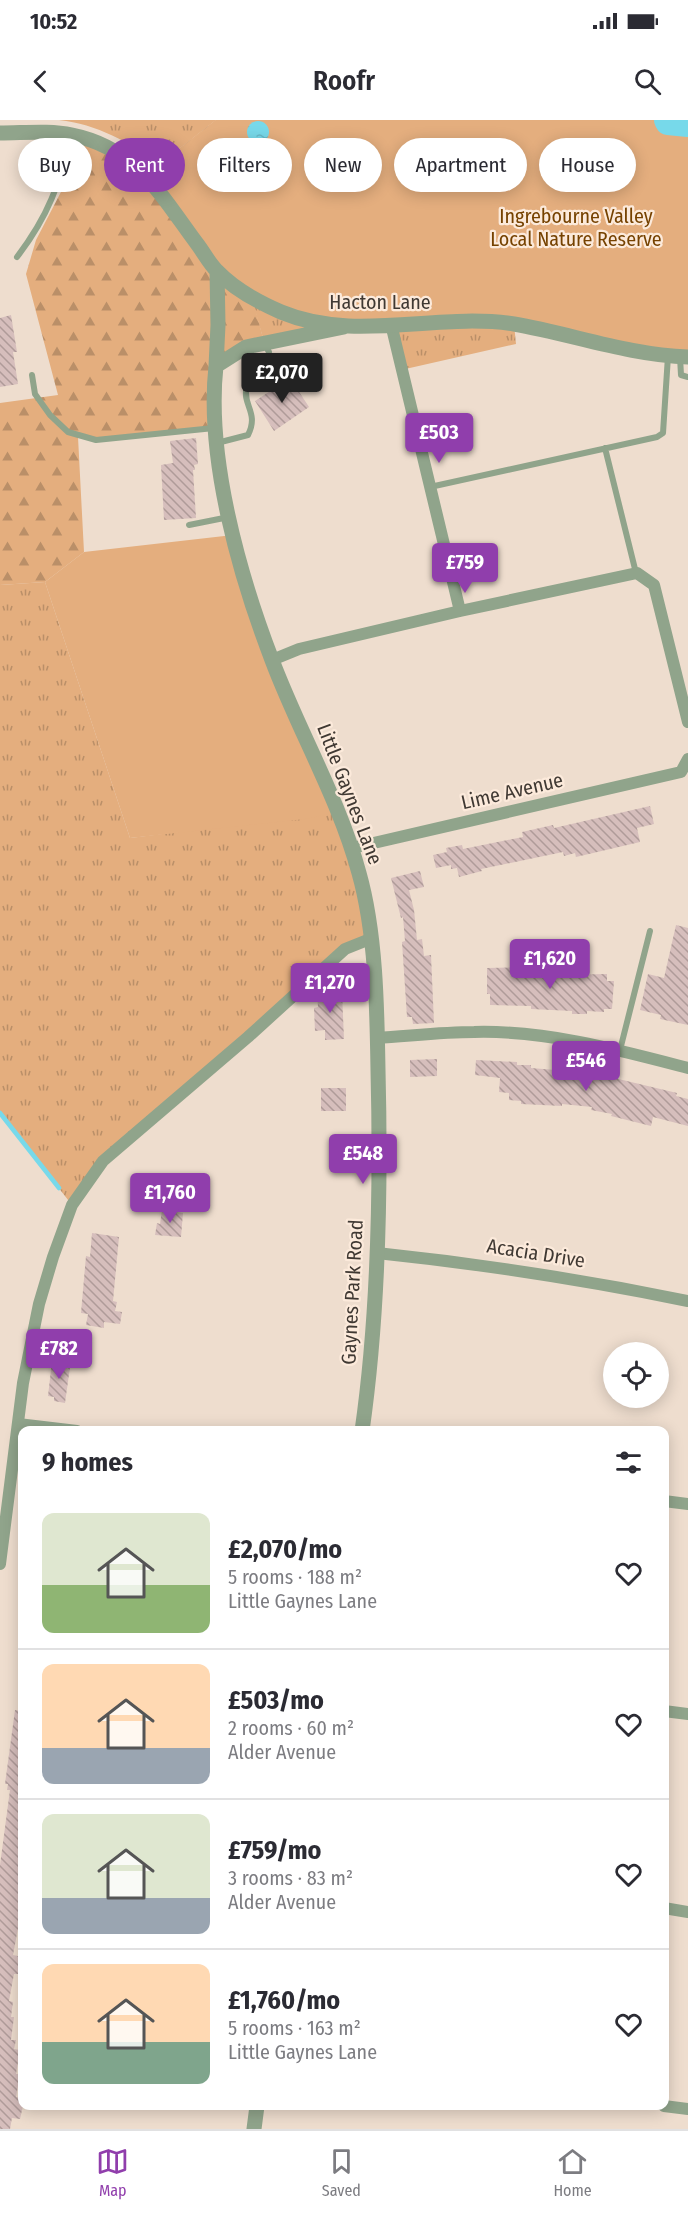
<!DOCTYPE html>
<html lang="en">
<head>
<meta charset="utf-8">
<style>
	body { margin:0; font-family:"Fira Sans Condensed",sans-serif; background:#f2f2f3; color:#2b2b33; height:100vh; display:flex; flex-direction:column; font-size:22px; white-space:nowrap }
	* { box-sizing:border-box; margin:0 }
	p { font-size:20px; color:#7c7c81 }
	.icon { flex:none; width:33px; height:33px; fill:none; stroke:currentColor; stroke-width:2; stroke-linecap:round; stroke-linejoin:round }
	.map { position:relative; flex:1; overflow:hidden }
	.panel { position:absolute; left:18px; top:1306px; width:651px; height:684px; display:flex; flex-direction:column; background:#fff; border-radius:12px; box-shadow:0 3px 15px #0003 }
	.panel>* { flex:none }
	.banner { position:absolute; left:18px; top:18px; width:652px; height:54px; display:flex; gap:12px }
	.fabs { position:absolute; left:603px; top:1222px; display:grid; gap:12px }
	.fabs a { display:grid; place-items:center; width:66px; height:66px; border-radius:50%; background:#fff; box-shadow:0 3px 15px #0003; font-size:30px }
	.price { position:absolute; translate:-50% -51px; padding:0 14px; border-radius:6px; background:#903eac; color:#fff; font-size:20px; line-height:39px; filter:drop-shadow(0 2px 3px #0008) }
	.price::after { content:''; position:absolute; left:50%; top:36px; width:18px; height:14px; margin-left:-9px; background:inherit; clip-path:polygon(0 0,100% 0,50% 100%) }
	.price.active { background:#222; color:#fff }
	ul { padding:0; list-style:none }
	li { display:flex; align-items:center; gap:18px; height:150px; padding:0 24px }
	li+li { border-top:2px solid #e1e1e2 }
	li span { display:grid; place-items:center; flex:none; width:168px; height:120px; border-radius:12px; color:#555 }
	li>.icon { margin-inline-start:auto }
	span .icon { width:72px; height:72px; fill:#fffc; stroke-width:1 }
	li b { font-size:26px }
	h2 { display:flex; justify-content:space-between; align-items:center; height:72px; padding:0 24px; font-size:26px }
	.pill { padding:0 21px; border-radius:27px; background:#fff; box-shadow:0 3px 15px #0003; font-size:21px; line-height:54px }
	.pill.active { background:#903eac; color:#fff }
	.status { display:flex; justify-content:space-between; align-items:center; height:42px; padding:0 30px; background:#fff; direction:ltr }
	.status svg { height:16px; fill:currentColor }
	header { display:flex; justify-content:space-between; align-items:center; height:78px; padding:0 24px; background:#fff; font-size:27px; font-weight:600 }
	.tabs { display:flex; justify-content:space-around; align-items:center; height:84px; border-top:2px solid #e1e1e2; background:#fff; font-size:16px; color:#7c7c81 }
	.tabs a { display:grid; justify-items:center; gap:3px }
	.tabs .active { color:#903eac }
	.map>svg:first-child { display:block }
	.grass { fill:url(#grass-tufts) }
	.forest { fill:url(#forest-firs) }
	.park { fill:#e4ae7e }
	.water { fill:url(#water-ripples) }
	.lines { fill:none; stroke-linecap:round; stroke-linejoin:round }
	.stream { stroke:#77d9ea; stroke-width:4.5 }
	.river { stroke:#77d9ea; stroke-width:26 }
	.building { fill:url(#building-back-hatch) }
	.service { stroke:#90a48b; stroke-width:6 }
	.minor { stroke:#90a48b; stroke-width:12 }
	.tertiary { stroke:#90a48b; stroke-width:15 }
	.labels { text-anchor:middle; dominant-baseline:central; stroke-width:4.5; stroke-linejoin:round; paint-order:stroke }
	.park-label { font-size:20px; fill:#764200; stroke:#fceadb }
	.street-label { font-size:20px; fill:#403933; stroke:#fceadb }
</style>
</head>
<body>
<div class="status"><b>10:52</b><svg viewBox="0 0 49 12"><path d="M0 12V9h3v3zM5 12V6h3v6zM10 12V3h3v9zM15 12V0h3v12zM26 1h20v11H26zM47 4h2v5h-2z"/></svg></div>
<header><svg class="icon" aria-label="back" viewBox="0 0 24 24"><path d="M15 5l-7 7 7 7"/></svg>Roofr<svg class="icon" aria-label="search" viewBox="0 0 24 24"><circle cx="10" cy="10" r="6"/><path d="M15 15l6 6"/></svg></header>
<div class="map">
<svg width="688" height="2009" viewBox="0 0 688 2009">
	<defs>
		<pattern id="grass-tufts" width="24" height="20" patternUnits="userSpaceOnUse" patternTransform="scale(1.5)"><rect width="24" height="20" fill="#e4ae7e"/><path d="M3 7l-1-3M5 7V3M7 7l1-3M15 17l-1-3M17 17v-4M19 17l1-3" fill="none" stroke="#ba8f68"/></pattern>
		<pattern id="forest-firs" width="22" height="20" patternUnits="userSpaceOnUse" patternTransform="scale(1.5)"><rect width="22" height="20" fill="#e4ae7e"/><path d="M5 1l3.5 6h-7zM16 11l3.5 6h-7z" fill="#ba8f68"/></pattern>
		<pattern id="water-ripples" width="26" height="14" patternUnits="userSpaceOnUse" patternTransform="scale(1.5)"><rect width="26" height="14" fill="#77d9ea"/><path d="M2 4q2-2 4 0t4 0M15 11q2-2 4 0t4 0" fill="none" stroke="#68bbc9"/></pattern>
		<pattern id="building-back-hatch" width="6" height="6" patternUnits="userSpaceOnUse" patternTransform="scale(1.5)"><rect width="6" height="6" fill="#d6bebc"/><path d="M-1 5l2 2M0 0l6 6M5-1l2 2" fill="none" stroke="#af9b99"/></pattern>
	</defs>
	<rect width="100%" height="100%" fill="#eeddce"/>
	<path class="grass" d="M59,0H216L161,43C129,23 97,4 59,0Z
		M252,179L344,207L264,222Z
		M391,204H514L516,224L401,250Z
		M45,462L130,718L338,692L370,819L345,829L103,1041L72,1085L0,993V465Z"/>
	<path class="forest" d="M216,0H667L514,204L253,180L264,222L216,246L215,308L96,320L78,317L84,432L45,462L0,465V283L58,275L26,154L36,120L62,70L72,40L71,14L148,57L161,43Z"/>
	<path class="park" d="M216,0H688V237L514,204L309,202L217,151L148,57L161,43Z
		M233,415L236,430L338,692L305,699L130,718L45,462L84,432Z"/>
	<path class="water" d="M247 12a11 11 0 1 1 22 0a11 11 0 1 1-22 0Z"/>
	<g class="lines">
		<path class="stream" d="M0,993L59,1068"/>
		<path class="river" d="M667,0L668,2L688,4"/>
	</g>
	<path class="building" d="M33,26L57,31L53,51L40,48L38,56L20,53L24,33L31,34Z
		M11,195L17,232H13L18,264L0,267V198Z
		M290,258L309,287L274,311L255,281Z
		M196,318L198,344L194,345L195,350H193L196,398L164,400L161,345L173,343L170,321Z
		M650,686L654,704L637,708L640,722L576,737L575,733L564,736L563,732L481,749L482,751L459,757L457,748L451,749V745L436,748L433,735L447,732L446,728L462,725L463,729L523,717L522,712L553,705L554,708Z
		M420,751L424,767L409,770L414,790L417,820L422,819L424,836L431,835L434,903L413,904L412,897H407L402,822L405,821L403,797L401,798L391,758Z
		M676,805L688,808V905L660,899L661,895L640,890L648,854L664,858Z
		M526,847V850L557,851V855L607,854V861H614L612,889H604V892L587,891V894H572V891L531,889V886L490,885V874H487V848Z
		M335,868L336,873H342L344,919L325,920V910L315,911L314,888L318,887L317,869Z
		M437,939V956L410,957V940Z
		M476,940L517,942V945H531V948L580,952V954L594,957L606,958V956L677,973L676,976L688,979V1006L653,997L651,1006L611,996L612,994L591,990L592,987L562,984V986L521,984V981L509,980V973L499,972L500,958L475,955Z
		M321,968H346V991H321Z
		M162,1090L183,1093L181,1117L155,1115L157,1103L160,1104Z
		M92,1113L119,1117L113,1181L117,1182L115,1191L122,1192L120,1204L104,1202V1208L86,1205L88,1194L81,1193L86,1136L90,1137Z
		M59,1238L71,1240L65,1283L54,1281V1277L48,1276L52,1241L59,1242Z
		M15,1590L22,1591V1787L13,1835L22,1837L19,1854H14L9,1881L13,1882L11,1897H14L11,1920H16L14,1929L20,1930L16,1954H20L16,1977L22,1978L23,1986L20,1999L12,1998L10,2009H0V1745L10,1670H7L8,1664H5Z"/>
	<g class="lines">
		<path class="service" d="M17,137C49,95 59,65 71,15
			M680,237L681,255L688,257
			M32,255L35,274L50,295L68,312L96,320L214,308
			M217,323L248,315C264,284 223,279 267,244L269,232L264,223
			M605,328L636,453
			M430,367L657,317L663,313L668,236
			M189,405L229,397
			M620,930L650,811"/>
		<path class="minor" d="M391,204L460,491
			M272,540L299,529L460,491L637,453L654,465L688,602
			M352,728L681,652L688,639
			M377,918C410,916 442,912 474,912C546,910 619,930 688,948
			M377,1133C482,1144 585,1160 688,1181
			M18,1304L77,1311
			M664,1381L688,1384
			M0,1444L23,1263L39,1184L53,1137L72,1085L103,1041L248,917L345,829L370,819
			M664,1591L688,1594
			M664,1788L688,1792
			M664,1986L688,1989"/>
		<path class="tertiary" d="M0,13C24,13 49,10 72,15C137,28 162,77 198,125C204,133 209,143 217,151C234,169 258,182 281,192C355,223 437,192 514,204C572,214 629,235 688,237
			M344,207L246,227L216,246C206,337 239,454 272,540C299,612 339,679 359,753C376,813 377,888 378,950C381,1070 379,1192 362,1311
			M216,246L218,205L217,151
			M254,2009L257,1986"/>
	</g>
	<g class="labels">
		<g class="park-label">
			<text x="576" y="96">Ingrebourne Valley<tspan x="576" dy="23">Local Nature Reserve</tspan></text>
		</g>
		<g class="street-label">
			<text x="380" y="182">Hacton Lane</text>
			<text transform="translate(512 671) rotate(-13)">Lime Avenue</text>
			<text transform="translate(350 674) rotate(69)">Little Gaynes Lane</text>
			<text transform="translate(536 1133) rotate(9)">Acacia Drive</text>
			<text transform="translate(352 1172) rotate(-87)">Gaynes Park Road</text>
		</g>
	</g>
</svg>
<div class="fabs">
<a><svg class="icon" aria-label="locate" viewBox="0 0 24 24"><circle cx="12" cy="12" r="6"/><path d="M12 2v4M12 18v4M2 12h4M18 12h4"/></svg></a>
</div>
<b class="price active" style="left:282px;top:284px">£2,070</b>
<b class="price" style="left:439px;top:344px">£503</b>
<b class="price" style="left:465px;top:474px">£759</b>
<b class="price" style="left:550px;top:870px">£1,620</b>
<b class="price" style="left:330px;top:894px">£1,270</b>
<b class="price" style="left:586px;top:972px">£546</b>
<b class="price" style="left:363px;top:1065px">£548</b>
<b class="price" style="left:170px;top:1104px">£1,760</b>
<b class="price" style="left:59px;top:1260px">£782</b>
<div class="banner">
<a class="pill">Buy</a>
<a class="pill active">Rent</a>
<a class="pill">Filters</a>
<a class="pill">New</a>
<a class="pill">Apartment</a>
<a class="pill">House</a>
</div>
<section class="panel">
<h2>9 homes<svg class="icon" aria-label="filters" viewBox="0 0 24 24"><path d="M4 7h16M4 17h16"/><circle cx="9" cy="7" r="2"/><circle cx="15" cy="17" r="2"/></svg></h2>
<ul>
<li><span style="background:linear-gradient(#dfe7d0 60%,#8fb573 0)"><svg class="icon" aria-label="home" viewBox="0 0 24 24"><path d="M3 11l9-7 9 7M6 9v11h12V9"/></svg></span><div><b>£2,070/mo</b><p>5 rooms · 188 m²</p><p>Little Gaynes Lane</p></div><svg class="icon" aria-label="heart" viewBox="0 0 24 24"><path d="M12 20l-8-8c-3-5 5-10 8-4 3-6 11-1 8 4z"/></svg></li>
<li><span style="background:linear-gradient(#ffd9b3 70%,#9aa5b1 0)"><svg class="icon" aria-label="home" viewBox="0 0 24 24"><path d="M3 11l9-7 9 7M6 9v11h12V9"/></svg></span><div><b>£503/mo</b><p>2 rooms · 60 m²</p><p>Alder Avenue</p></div><svg class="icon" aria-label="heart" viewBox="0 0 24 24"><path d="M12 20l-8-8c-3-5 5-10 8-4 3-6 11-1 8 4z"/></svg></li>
<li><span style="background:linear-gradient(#dfe7d0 70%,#9aa5b1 0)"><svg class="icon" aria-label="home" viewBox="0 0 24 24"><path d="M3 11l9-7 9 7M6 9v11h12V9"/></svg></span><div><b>£759/mo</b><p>3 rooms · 83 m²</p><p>Alder Avenue</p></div><svg class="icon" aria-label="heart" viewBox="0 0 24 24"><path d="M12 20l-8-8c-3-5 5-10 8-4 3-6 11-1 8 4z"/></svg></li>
<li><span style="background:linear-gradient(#ffd9b3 65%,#7fa58c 0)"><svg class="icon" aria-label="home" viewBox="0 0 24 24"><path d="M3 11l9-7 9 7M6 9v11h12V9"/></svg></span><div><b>£1,760/mo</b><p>5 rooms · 163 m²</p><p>Little Gaynes Lane</p></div><svg class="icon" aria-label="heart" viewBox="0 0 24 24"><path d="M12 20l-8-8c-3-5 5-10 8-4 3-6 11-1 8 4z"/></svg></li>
</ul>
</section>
</div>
<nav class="tabs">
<a class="active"><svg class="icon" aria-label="map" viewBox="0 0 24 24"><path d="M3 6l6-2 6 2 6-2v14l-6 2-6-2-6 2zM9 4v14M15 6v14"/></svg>Map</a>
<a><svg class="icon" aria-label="saved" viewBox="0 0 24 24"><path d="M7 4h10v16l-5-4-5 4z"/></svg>Saved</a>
<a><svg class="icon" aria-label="home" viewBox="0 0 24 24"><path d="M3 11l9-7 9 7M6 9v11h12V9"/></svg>Home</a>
</nav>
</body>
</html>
